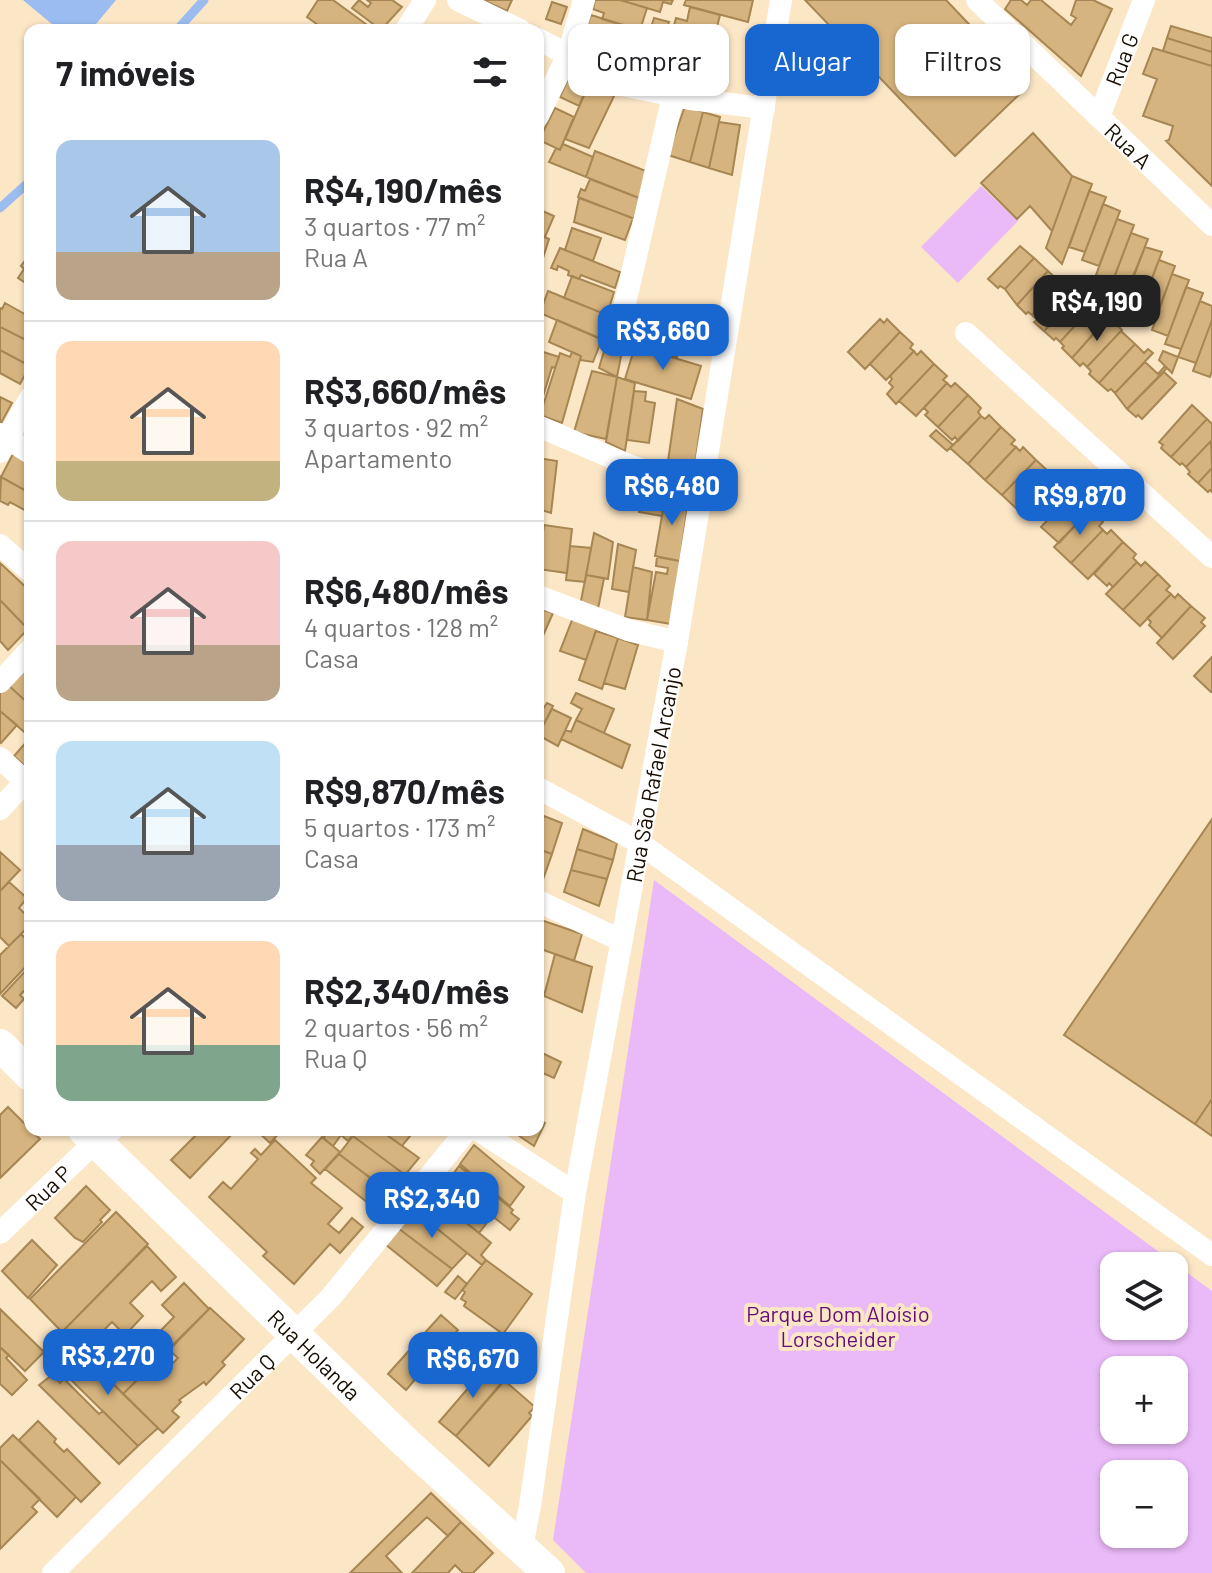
<!DOCTYPE html>
<html lang="pt">
<head>
<meta charset="utf-8">
<style>
	body { margin:0; font-family:Barlow,sans-serif; background:#f6f6f6; color:#202124; height:100vh; display:flex; flex-direction:column; font-size:30px; white-space:nowrap }
	* { box-sizing:border-box; margin:0 }
	p { font-size:26px; color:#757577 }
	.icon { flex:none; width:44px; height:44px; fill:none; stroke:currentColor; stroke-width:2; stroke-linecap:round; stroke-linejoin:round }
	.map { position:relative; flex:1; overflow:hidden }
	.panel { position:absolute; left:24px; top:24px; width:520px; height:1112px; display:flex; flex-direction:column; background:#fff; border-radius:16px; box-shadow:0 2px 6px #0004 }
	.panel>* { flex:none }
	.top-card { position:absolute; left:568px; top:24px; width:524px; height:72px; display:flex; gap:16px }
	.buttons { position:absolute; left:1100px; top:1252px; display:grid; gap:16px }
	.buttons a { display:grid; place-items:center; width:88px; height:88px; border-radius:16px; background:#fff; box-shadow:0 2px 6px #0004; font-size:40px }
	.price { position:absolute; translate:-50% -68px; padding:0 18px; border-radius:16px; background:#1866d0; color:#fff; font-size:26px; line-height:52px; filter:drop-shadow(0 2px 4px #0008) }
	.price::after { content:''; position:absolute; left:50%; top:48px; width:24px; height:18px; margin-left:-12px; background:inherit; clip-path:polygon(0 0,100% 0,50% 100%) }
	.price.selected { background:#222; color:#fff }
	ul { padding:0; list-style:none }
	li { display:flex; align-items:center; gap:24px; height:200px; padding:0 32px }
	li+li { border-top:2px solid #e0e0e0 }
	li span { display:grid; place-items:center; flex:none; width:224px; height:160px; border-radius:16px; color:#555 }
	li>.icon { margin-inline-start:auto }
	span .icon { width:96px; height:96px; fill:#fffc; stroke-width:1 }
	li b { font-size:34px }
	h2 { display:flex; justify-content:space-between; align-items:center; height:96px; padding:0 32px; font-size:34px }
	.tag { padding:0 28px; border-radius:16px; background:#fff; box-shadow:0 2px 6px #0004; font-size:28px; line-height:72px }
	.tag.selected { background:#1866d0; color:#fff }
	.map>svg:first-child { display:block }
	.green { fill:#eab9f8; fill-rule:evenodd }
	.water { fill:#9abcf0 }
	.lines { fill:none; stroke-linecap:round; stroke-linejoin:round }
	.stream { stroke:#9abcf0; stroke-width:9 }
	.building { fill:#d6b47f; stroke:#a68652; stroke-width:2 }
	.street { stroke:#fff; stroke-width:22 }
	.secondary { stroke:#fff; stroke-width:32 }
	.labels { text-anchor:middle; dominant-baseline:central; stroke-width:8; stroke-linejoin:round; paint-order:stroke }
	.street-label { font-size:22px; fill:#190d00; stroke:#fbe6c6 }
	.park-label { font-size:22px; fill:#640f79; stroke:#fbe6c6 }
</style>
</head>
<body>
<div class="map">
<svg width="1212" height="1573" viewBox="0 0 1212 1573">
	<rect width="100%" height="100%" fill="#fbe6c6"/>
	<path class="green" d="M981,186L1018,221L958,283L921,247Z
		M654,880L1212,1291V1573H586L553,1540ZM1114,1266H1174V1326H1114ZM1174,1370V1430H1114V1370ZM1174,1474V1534H1114V1474Z"/>
	<path class="water" d="M23,0H116L91,30H59Z"/>
	<g class="lines">
		<path class="stream" d="M177,30L204,0
			M0,208L30,181"/>
	</g>
	<path class="building" d="M318,0H333L374,30H325L307,17Z
		M359,0L368,7L371,3L367,0H392L402,7L381,30L352,8Z
		M483,0H512L507,11Z
		M595,0H620L647,8L640,30L602,19L604,13L593,9Z
		M620,0H673L671,4L663,2L660,12Z
		M686,0H753L748,22L684,5Z
		M805,0H946L1028,86L955,156Z
		M1011,0H1021L1027,5L1031,0H1041L1071,25L1076,18L1071,15L1076,0H1093L1112,9L1081,76L1005,9Z
		M552,2L567,7L561,24L546,19Z
		M690,7L720,15L713,43L672,33L676,18L687,21Z
		M591,15L649,33L646,46L635,43L633,50L584,36Z
		M654,18L669,22L666,30L677,34L664,75L638,69Z
		M1171,26L1212,38V52L1167,38Z
		M584,36L624,47L623,54L615,52L612,62L579,53Z
		M1167,38L1212,52V66L1163,51Z
		M1153,48L1212,66V186L1166,141L1169,140L1173,126L1143,116L1157,79L1143,74Z
		M576,79L586,89L579,106L560,97L567,81Z
		M585,86L614,96L589,148L565,139L586,91Z
		M685,106L703,112L690,162L668,155Z
		M555,108L574,117L560,150L539,140Z
		M703,112L720,117L709,168L690,162Z
		M719,122L740,125L732,175L709,168Z
		M1033,133L1072,176L1052,231L1030,206L1017,219L981,183Z
		M563,144L593,157L586,177L549,162L556,148L560,150Z
		M595,151L646,171L639,198L586,177Z
		M1072,176L1092,184L1062,264L1046,248Z
		M590,179L639,198L634,219L578,197L581,189L585,191Z
		M1089,191L1106,197L1085,252L1069,247Z
		M579,198L633,218L625,240L574,222Z
		M1103,204L1120,211L1099,266L1082,260Z
		M538,209L554,216L545,237L538,234Z
		M1117,219L1134,225L1113,281L1096,275Z
		M572,228L601,238L593,261L565,250Z
		M1131,233L1148,239L1126,294L1110,288Z
		M538,234L549,239L542,261L538,259Z
		M1020,246L1034,258L1005,289L1000,286L998,288L988,279Z
		M1145,247L1162,252L1140,309L1124,302Z
		M560,248L620,272L615,288L581,275L579,279L568,275L569,271L558,266L557,270L551,268Z
		M27,258L30,261V286L18,278L24,269L21,266Z
		M1034,258L1048,271L1017,305L1005,289Z
		M1159,260L1175,266L1154,322L1138,316Z
		M1048,271L1062,284L1032,315L1028,312L1026,314L1017,305Z
		M1172,274L1189,280L1168,336L1152,330Z
		M572,276L614,292L607,315L564,298Z
		M1062,284L1076,298L1044,331L1034,322L1037,320L1032,315Z
		M1186,287L1203,293L1181,349L1165,344Z
		M548,291L607,315L600,339L540,313Z
		M1076,298L1086,308L1092,302L1095,304L1060,342L1056,338L1054,340L1044,331Z
		M1200,301L1212,306V320L1196,363L1178,357Z
		M5,303L30,317V342L0,327V308L2,309Z
		M633,307L694,322L688,345L627,329Z
		M1089,310L1103,323L1072,358L1062,348L1064,346L1060,342Z
		M1109,317L1122,330L1087,367L1083,363L1080,366L1072,358Z
		M880,319L884,323L887,319L900,332L865,369L848,352Z
		M557,320L602,339L593,362L580,360L581,356L549,342Z
		M1212,320V370L1210,377L1193,371Z
		M0,327L30,342V366L0,350Z
		M1121,331L1135,344L1099,383L1089,374L1091,371L1087,367Z
		M900,332L913,344L910,348L914,351L886,380L870,364Z
		M651,335L681,343L677,357L647,349Z
		M607,341L623,346L617,377L599,368Z
		M1135,344L1144,353L1148,349L1153,353L1115,393L1111,389L1108,391L1099,383Z
		M635,346L701,366L691,399L625,379Z
		M0,350L30,366L20,384L0,373Z
		M540,351L559,357L555,368L552,367L541,403L538,402Z
		M914,351L917,355L921,351L934,364L896,404L887,394L893,387L889,383L892,379L890,376Z
		M1163,351L1178,357L1172,373L1159,360Z
		M572,352L581,356L562,423L540,415L560,353L570,357Z
		M1145,362L1158,374L1165,366L1167,368L1127,409L1115,393Z
		M934,364L947,376L943,380L947,383L916,416L899,401Z
		M592,371L617,377L606,439L574,432Z
		M1164,372L1176,383L1142,419L1138,415L1136,417L1127,409Z
		M617,377L635,383L625,451L606,442Z
		M947,383L951,387L955,383L968,395L938,427L925,415L928,412L924,408Z
		M634,391L646,392L645,401L655,403L649,443L627,440Z
		M968,395L981,408L978,412L981,416L958,441L955,437L952,440L938,427Z
		M0,397L12,403L0,425Z
		M677,399L703,409L694,472L667,468Z
		M1192,405L1207,419L1171,457L1161,448L1163,445L1159,442Z
		M989,415L1001,427L968,464L950,448L981,416L985,419Z
		M1207,419L1212,424V440L1186,467L1182,463L1180,465L1171,457Z
		M1001,427L1015,440L1011,444L1016,447L985,480L968,464Z
		M936,430L953,445L947,451L930,436Z
		M1211,441L1212,468L1198,483L1188,474L1190,472L1186,467Z
		M1016,447L1020,451L1023,447L1036,460L1002,495L985,480Z
		M13,454L30,464V493L1,477Z
		M538,458L557,461L551,513L538,509Z
		M1036,460L1049,472L1045,476L1049,480L1019,511L1002,495Z
		M1212,468V492L1210,490L1208,492L1198,483Z
		M1,477L30,493V513L10,502L8,505L0,501Z
		M645,485L666,493L662,516L639,512Z
		M666,493L689,497L680,561L655,556Z
		M1069,497L1073,501L1077,497L1090,510L1059,543L1041,527Z
		M1090,510L1103,522L1099,526L1103,530L1071,563L1054,547Z
		M544,525L572,529L567,573L538,569Z
		M1103,530L1107,534L1111,530L1123,542L1088,579L1071,563Z
		M594,533L613,542L608,579L586,575Z
		M1123,542L1136,554L1133,558L1137,562L1113,587L1109,583L1107,586L1094,574Z
		M618,544L636,550L629,592L612,589Z
		M570,546L591,548L585,582L566,580Z
		M657,557L680,561L671,624L647,620L656,572L667,574L668,568L656,566Z
		M1137,562L1141,566L1145,562L1158,574L1123,610L1106,594Z
		M0,563L30,591L28,629L0,600Z
		M633,567L652,572L647,620L625,617Z
		M1158,574L1170,586L1166,590L1171,594L1140,626L1123,610Z
		M586,575L604,578L598,609L580,606Z
		M1171,594L1175,598L1178,594L1191,606L1162,638L1149,625L1151,622L1147,618Z
		M0,600L28,629L8,650L0,641Z
		M1191,606L1205,618L1201,622L1205,626L1173,659L1157,643Z
		M538,608L553,613L538,647Z
		M574,615L598,624L586,660L560,651Z
		M596,631L618,638L602,689L579,680Z
		M618,638L638,645L625,689L604,683Z
		M1212,657V691L1211,692L1194,676Z
		M22,668L30,676V705L7,684Z
		M7,684L30,705V737L0,711V691Z
		M576,693L614,709L604,733L576,720L582,709L571,703Z
		M547,703L553,706L538,736V711L541,712Z
		M552,709L571,718L558,746L538,735Z
		M0,711L17,725L1,743L0,742Z
		M576,720L630,745L622,768L561,739L566,730L571,732Z
		M30,738V771L14,756Z
		M544,816L562,823L552,854L538,849V834Z
		M1212,819V1099L1195,1124L1064,1035Z
		M583,829L617,843L613,860L577,849Z
		M538,849L552,854L542,882L538,881Z
		M577,849L613,860L607,879L571,870Z
		M0,852L20,870L0,891Z
		M571,870L607,879L599,906L564,892Z
		M9,882L27,898L19,908L30,919V925L9,946L0,937V891Z
		M538,919L582,934L574,961L538,948Z
		M21,934L30,943V962L0,994V955Z
		M555,954L592,967L582,1012L544,996Z
		M30,966V993L24,991L20,995L24,999L16,1008L2,996Z
		M538,1051L561,1062L554,1078L538,1071Z
		M1212,1099V1136L1195,1124Z
		M8,1107L40,1139L0,1178V1115Z
		M538,1118L545,1123L534,1146L515,1133L517,1130H538Z
		M201,1130H236L190,1178L171,1160Z
		M256,1130H282L270,1143Z
		M330,1130H357L348,1141L341,1135L333,1146L323,1138Z
		M357,1130H380L419,1158L405,1175L353,1136Z
		M380,1130H415L402,1146Z
		M353,1136L405,1175L390,1193L339,1154Z
		M322,1137L340,1152L320,1174L311,1165L314,1161L306,1155Z
		M275,1140L316,1178L311,1183L342,1208L328,1224L339,1233L352,1218L363,1227L340,1253L330,1244L294,1284L263,1256L267,1252L209,1197L223,1182L231,1189L258,1159L251,1153L255,1149L261,1155Z
		M474,1145L524,1187L510,1206L460,1164Z
		M339,1154L390,1193L377,1210L325,1169Z
		M459,1166L513,1210L511,1213L519,1219L510,1230L448,1181Z
		M452,1183L492,1216L479,1233L438,1200Z
		M86,1186L110,1210L100,1220L102,1222L83,1242L75,1238L55,1218Z
		M433,1195L491,1243L481,1255L486,1260L482,1265L418,1213Z
		M414,1210L467,1253L452,1269L398,1228Z
		M116,1212L148,1244L62,1332L30,1299Z
		M398,1228L452,1269L437,1286L385,1244Z
		M32,1240L57,1265L28,1298L2,1271Z
		M147,1246L176,1277L161,1291L152,1281L130,1303L143,1316L125,1335L112,1322L101,1333L104,1336L98,1342L107,1347L125,1367L174,1317L162,1305L184,1283L209,1309L123,1394L62,1332Z
		M486,1260L532,1294L503,1334L464,1306L466,1302L461,1299L465,1292L462,1290Z
		M458,1276L467,1284L455,1299L445,1292Z
		M210,1308L244,1339L222,1362L225,1365L206,1385L204,1382L179,1400L181,1402L172,1411L179,1417L163,1433L123,1394L148,1369L153,1374L159,1366L157,1363L164,1355L173,1363L178,1358L169,1350Z
		M0,1309L44,1352L25,1371L0,1347Z
		M441,1315L458,1330L406,1390L388,1374Z
		M486,1334L503,1349L474,1382L457,1367Z
		M511,1339L529,1352L514,1370L497,1355Z
		M0,1347L9,1355L6,1358L27,1380L12,1395L0,1384Z
		M77,1348L158,1428L138,1446L58,1367Z
		M489,1364L506,1379L456,1436L439,1422Z
		M52,1375L60,1383L64,1379L99,1414L103,1411L138,1446L119,1464L39,1385Z
		M504,1380L535,1407L529,1413L532,1416L489,1466L456,1436Z
		M38,1421L56,1439L54,1442L64,1452L67,1449L100,1483L81,1502L19,1440Z
		M13,1435L76,1497L57,1517L0,1460V1448Z
		M0,1460L40,1499L32,1507L37,1512L0,1549Z
		M431,1493L461,1522L448,1536L427,1517L386,1556L402,1573H350Z
		M461,1522L493,1553L473,1573H463L455,1565L448,1573H412Z"/>
	<g class="lines">
		<g class="street">
			<path d="M458,0L520,30"/>
			<path id="s1" d="M977,0L1212,225"/>
			<path d="M406,30L425,0"/>
			<path d="M538,39L568,55L591,74L617,84L690,99L764,108"/>
			<path d="M538,116L568,55L584,0"/>
			<path id="s2" d="M1099,117L1144,0"/>
			<path d="M620,325L673,96"/>
			<path d="M966,333L1212,557"/>
			<path d="M538,426L631,466L702,490"/>
			<path d="M0,434L30,453"/>
			<path d="M0,452L30,398"/>
			<path d="M0,545L30,571"/>
			<path d="M538,596L628,630L677,642"/>
			<path d="M0,682L30,650"/>
			<path d="M0,758L30,786"/>
			<path d="M538,788L638,842L1212,1255"/>
			<path d="M0,809L25,782"/>
			<path d="M538,901L620,940"/>
			<path d="M478,1130L575,1193"/>
			<path id="s3" d="M0,1233L96,1141L112,1130"/>
			<path id="s4" d="M522,1547L530,1506L575,1193L677,642L781,0"/>
			<path id="s5" d="M53,1573L331,1297L467,1130"/>
		</g>
		<g class="secondary">
			<path d="M0,1045L30,1075"/>
			<path id="s6" d="M84,1130L404,1441L549,1573"/>
		</g>
	</g>
	<g class="labels">
		<g class="street-label">
			<text stroke="none"><textPath href="#s2" startOffset="62">Rua G</textPath></text>
			<text stroke="none"><textPath href="#s1" startOffset="210">Rua A</textPath></text>
			<text stroke="none"><textPath href="#s4" startOffset="784">Rua São Rafael Arcanjo</textPath></text>
			<text stroke="none"><textPath href="#s3" startOffset="66">Rua P</textPath></text>
			<text stroke="none"><textPath href="#s6" startOffset="322">Rua Holanda</textPath></text>
			<text stroke="none"><textPath href="#s5" startOffset="280">Rua Q</textPath></text>
		</g>
		<g class="park-label">
			<text x="838" y="1313">Parque Dom Aloísio<tspan x="838" dy="25">Lorscheider</tspan></text>
		</g>
	</g>
</svg>
<div class="buttons">
<a><svg class="icon" aria-label="layers" viewBox="0 0 24 24"><path d="M12 4l9 5-9 5-9-5zM3 14l9 5 9-5"/></svg></a>
<a>+</a>
<a>−</a>
</div>
<b class="price selected" style="left:1097px;top:343px">R$4,190</b>
<b class="price" style="left:663px;top:372px">R$3,660</b>
<b class="price" style="left:672px;top:527px">R$6,480</b>
<b class="price" style="left:1080px;top:537px">R$9,870</b>
<b class="price" style="left:432px;top:1240px">R$2,340</b>
<b class="price" style="left:108px;top:1397px">R$3,270</b>
<b class="price" style="left:473px;top:1400px">R$6,670</b>
<div class="top-card">
<a class="tag">Comprar</a>
<a class="tag selected">Alugar</a>
<a class="tag">Filtros</a>
</div>
<section class="panel">
<h2>7 imóveis<svg class="icon" aria-label="filters" viewBox="0 0 24 24"><path d="M4 7h16M4 17h16"/><circle cx="9" cy="7" r="2"/><circle cx="15" cy="17" r="2"/></svg></h2>
<ul>
<li><span style="background:linear-gradient(#a9c7e8 70%,#b9a48a 0)"><svg class="icon" aria-label="home" viewBox="0 0 24 24"><path d="M3 11l9-7 9 7M6 9v11h12V9"/></svg></span><div><b>R$4,190/mês</b><p>3 quartos · 77 m²</p><p>Rua A</p></div></li>
<li><span style="background:linear-gradient(#ffd9b3 75%,#c2b280 0)"><svg class="icon" aria-label="home" viewBox="0 0 24 24"><path d="M3 11l9-7 9 7M6 9v11h12V9"/></svg></span><div><b>R$3,660/mês</b><p>3 quartos · 92 m²</p><p>Apartamento</p></div></li>
<li><span style="background:linear-gradient(#f6c9c9 65%,#b9a48a 0)"><svg class="icon" aria-label="home" viewBox="0 0 24 24"><path d="M3 11l9-7 9 7M6 9v11h12V9"/></svg></span><div><b>R$6,480/mês</b><p>4 quartos · 128 m²</p><p>Casa</p></div></li>
<li><span style="background:linear-gradient(#bfe0f5 65%,#9aa5b1 0)"><svg class="icon" aria-label="home" viewBox="0 0 24 24"><path d="M3 11l9-7 9 7M6 9v11h12V9"/></svg></span><div><b>R$9,870/mês</b><p>5 quartos · 173 m²</p><p>Casa</p></div></li>
<li><span style="background:linear-gradient(#ffd9b3 65%,#7fa58c 0)"><svg class="icon" aria-label="home" viewBox="0 0 24 24"><path d="M3 11l9-7 9 7M6 9v11h12V9"/></svg></span><div><b>R$2,340/mês</b><p>2 quartos · 56 m²</p><p>Rua Q</p></div></li>
</ul>
</section>
</div>
</body>
</html>
